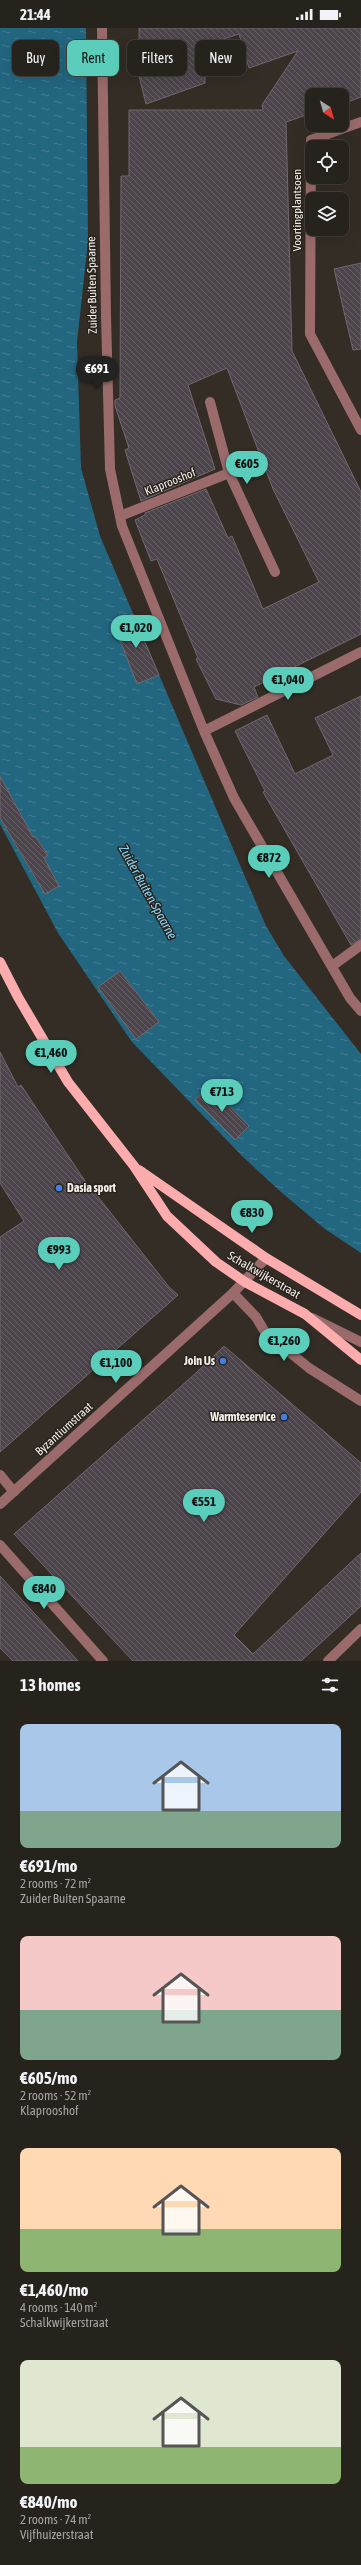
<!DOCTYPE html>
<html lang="en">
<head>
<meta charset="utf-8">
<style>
	body { margin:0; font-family:"Asap Condensed",sans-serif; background:#2e2a25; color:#f1f3f6; height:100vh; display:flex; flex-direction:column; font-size:15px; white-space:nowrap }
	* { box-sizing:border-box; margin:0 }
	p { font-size:13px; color:#a4a4a3 }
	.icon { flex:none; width:22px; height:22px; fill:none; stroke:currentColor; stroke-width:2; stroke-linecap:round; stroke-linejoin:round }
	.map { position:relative; height:1633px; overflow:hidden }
	.drawer { display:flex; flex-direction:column; background:#26221c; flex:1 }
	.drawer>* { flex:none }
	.guide { position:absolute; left:12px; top:12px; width:337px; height:36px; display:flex; gap:8px }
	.needle { width:26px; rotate:143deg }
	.fabs { position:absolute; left:305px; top:60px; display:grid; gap:8px }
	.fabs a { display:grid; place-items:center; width:44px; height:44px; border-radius:8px; background:#26221c; box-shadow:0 4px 16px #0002,0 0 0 1px #423f3b; font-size:20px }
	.price { position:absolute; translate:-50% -34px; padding:0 9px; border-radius:14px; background:#5bcebb; color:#111; font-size:13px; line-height:26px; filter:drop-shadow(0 1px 2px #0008) }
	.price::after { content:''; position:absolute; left:50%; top:24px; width:12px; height:9px; margin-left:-6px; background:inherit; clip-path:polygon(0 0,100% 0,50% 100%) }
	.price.on { background:#222; color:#fff }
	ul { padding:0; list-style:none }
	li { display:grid; align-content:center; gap:8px; height:212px; padding:0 20px }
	li span { display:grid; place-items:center; height:124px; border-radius:8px; color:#555 }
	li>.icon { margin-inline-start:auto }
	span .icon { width:72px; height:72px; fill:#fffc; stroke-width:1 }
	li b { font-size:17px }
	h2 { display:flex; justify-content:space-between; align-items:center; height:48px; padding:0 20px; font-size:17px }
	.tag { padding:0 14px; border-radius:8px; background:#26221c; box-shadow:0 4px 16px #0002,0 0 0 1px #423f3b; font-size:14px; line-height:36px }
	.tag.on { background:#5bcebb; color:#111 }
	.status { display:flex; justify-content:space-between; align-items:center; height:28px; padding:0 20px; background:#26221c; direction:ltr }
	.status svg { height:11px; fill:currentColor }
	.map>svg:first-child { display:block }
	.water { fill:url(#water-ripples) }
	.building { fill:url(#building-back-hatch); stroke:#71686f }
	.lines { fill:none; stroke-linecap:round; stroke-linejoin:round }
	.minor { stroke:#9b6b6b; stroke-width:10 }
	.major { stroke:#fcacad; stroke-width:10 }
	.shop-dot { fill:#3f7fe0; stroke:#29231c; stroke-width:1.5 }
	.labels { text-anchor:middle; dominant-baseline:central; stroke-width:3; stroke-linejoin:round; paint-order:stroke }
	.street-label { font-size:12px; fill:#f3efea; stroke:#29231c }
	.poi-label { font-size:12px; font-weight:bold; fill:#f3efea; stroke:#29231c; text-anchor:end }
	.water-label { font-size:13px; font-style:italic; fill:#8bd4f5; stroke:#29231c }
</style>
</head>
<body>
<div class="status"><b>21:44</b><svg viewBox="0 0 49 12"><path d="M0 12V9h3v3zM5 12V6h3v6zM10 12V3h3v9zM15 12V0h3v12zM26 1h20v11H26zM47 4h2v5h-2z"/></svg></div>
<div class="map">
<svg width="361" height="1633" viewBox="0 0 361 1633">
	<defs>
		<pattern id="water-ripples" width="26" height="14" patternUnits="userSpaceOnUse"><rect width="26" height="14" fill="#236680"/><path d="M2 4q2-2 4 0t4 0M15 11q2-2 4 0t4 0" fill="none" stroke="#437c92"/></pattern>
		<pattern id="building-back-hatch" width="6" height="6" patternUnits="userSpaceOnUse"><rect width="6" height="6" fill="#4d454c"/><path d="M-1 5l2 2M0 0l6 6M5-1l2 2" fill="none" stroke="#676066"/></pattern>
	</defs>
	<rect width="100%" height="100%" fill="#332d25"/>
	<path class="water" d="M0,0H86L88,213L77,314L81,440L100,508L266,898L284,928L361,1026V1225L325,1201L281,1164L243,1129L132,1014L58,905L0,796Z"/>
	<path class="building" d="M139,0H361V69L342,76V67H312V85L286,94L292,323L361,464V606L254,659L258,669L241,677L216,671L196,631L198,630L157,531L151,533L135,492L145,487V485L206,461L228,510L232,508L263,581L319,554L273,461L227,340L188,357L215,441L141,473L125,422L129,420L115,378V372L120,370L121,148H129V82H263L262,77L298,23L249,40L239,6L205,17V55L146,76L139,48Z
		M361,235V321L353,322L334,241Z
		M133,586L159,647L137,656L113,594Z
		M361,668V911L351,917L263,764L265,763L235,703L267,687L295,746L333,727L315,690Z
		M0,748L33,809L35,808L48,827L44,830L59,858L45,866L0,790Z
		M120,943L159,994L136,1011L98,959Z
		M0,1024L18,1059L21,1057L91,1162L92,1161L169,1259L178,1267L0,1424V1209L24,1193L0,1155Z
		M210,1058L249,1098L235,1112L195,1072Z
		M224,1318L361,1435V1464L234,1607L253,1626L361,1525V1578L301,1633H133L14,1506L196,1345Z
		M0,1548L46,1598L78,1633H13L0,1620Z"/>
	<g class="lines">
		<path class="minor" d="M102,0L106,288L110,441L122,498L204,703L234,770L350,970L361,983
			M361,94L311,112L310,306L361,402
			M210,374L229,445L275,544
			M120,488L229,445
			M204,703L361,624
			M332,938L361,917
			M233,1265L256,1289L265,1304L309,1340L361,1373
			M312,1290L361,1314
			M0,1447L14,1464
			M0,1476L233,1265L266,1230
			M0,1517L103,1633
			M328,1633L361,1601"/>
		<path class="major" d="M0,934L18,969L68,1054L134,1138L167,1188L216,1234L245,1254L305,1286L361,1332
			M139,1142L266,1230L361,1287"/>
	</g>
	<g class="shop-dot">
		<circle cx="59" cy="1160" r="4"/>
		<circle cx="223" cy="1333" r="4"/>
		<circle cx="284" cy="1389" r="4"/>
	</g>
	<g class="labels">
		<g class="street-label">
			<text transform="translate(297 182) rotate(-90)">Voortingplantsoen</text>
			<text transform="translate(92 257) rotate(-91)">Zuider Buiten Spaarne</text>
			<text transform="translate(170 454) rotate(-22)">Klaprooshof</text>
			<text transform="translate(264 1247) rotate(30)">Schalkwijkerstraat</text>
			<text transform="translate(64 1401) rotate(-42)">Byzantiumstraat</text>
		</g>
		<g class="poi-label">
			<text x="67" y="1160" text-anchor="start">Dasia sport</text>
			<text x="215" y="1333">Join Us</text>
			<text x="276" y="1389">Warmteservice</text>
		</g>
		<g class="water-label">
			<text transform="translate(148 864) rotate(61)">Zuider Buiten Spaarne</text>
		</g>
	</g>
</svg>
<div class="fabs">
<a><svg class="needle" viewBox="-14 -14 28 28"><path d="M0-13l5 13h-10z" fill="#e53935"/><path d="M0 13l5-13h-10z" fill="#a4a4a3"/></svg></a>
<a><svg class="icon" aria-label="locate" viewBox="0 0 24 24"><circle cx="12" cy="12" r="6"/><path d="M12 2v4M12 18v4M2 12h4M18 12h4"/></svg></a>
<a><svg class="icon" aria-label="layers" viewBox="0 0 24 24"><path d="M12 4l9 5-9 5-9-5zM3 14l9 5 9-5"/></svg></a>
</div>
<b class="price on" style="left:97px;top:362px">€691</b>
<b class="price" style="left:247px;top:457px">€605</b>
<b class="price" style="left:136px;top:621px">€1,020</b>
<b class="price" style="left:288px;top:673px">€1,040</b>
<b class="price" style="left:269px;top:851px">€872</b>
<b class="price" style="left:51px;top:1046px">€1,460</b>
<b class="price" style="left:222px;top:1085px">€713</b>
<b class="price" style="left:252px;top:1206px">€830</b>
<b class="price" style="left:59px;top:1243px">€993</b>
<b class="price" style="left:284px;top:1334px">€1,260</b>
<b class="price" style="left:116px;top:1356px">€1,100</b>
<b class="price" style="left:204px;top:1495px">€551</b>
<b class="price" style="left:44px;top:1582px">€840</b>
<div class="guide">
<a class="tag">Buy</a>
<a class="tag on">Rent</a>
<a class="tag">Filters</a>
<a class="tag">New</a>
</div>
</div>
<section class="drawer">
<h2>13 homes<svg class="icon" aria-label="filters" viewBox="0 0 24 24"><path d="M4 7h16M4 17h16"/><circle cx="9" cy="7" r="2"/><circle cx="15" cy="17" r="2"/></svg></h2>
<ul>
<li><span style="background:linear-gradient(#a9c7e8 70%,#7fa58c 0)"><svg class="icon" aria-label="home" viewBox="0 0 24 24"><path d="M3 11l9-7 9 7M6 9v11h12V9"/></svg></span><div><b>€691/mo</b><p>2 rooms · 72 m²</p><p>Zuider Buiten Spaarne</p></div></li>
<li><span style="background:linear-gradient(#f6c9c9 60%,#7fa58c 0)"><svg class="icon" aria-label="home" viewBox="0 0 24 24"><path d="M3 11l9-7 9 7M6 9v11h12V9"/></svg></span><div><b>€605/mo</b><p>2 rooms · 52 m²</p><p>Klaprooshof</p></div></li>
<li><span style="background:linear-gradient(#ffd9b3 65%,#8fb573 0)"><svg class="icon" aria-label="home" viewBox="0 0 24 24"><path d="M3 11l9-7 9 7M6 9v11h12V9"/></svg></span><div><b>€1,460/mo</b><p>4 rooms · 140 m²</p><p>Schalkwijkerstraat</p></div></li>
<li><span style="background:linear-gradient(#dfe7d0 70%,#8fb573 0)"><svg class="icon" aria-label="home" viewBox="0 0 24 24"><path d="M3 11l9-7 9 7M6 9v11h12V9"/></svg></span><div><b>€840/mo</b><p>2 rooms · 74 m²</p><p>Vijfhuizerstraat</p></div></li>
</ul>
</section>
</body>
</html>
